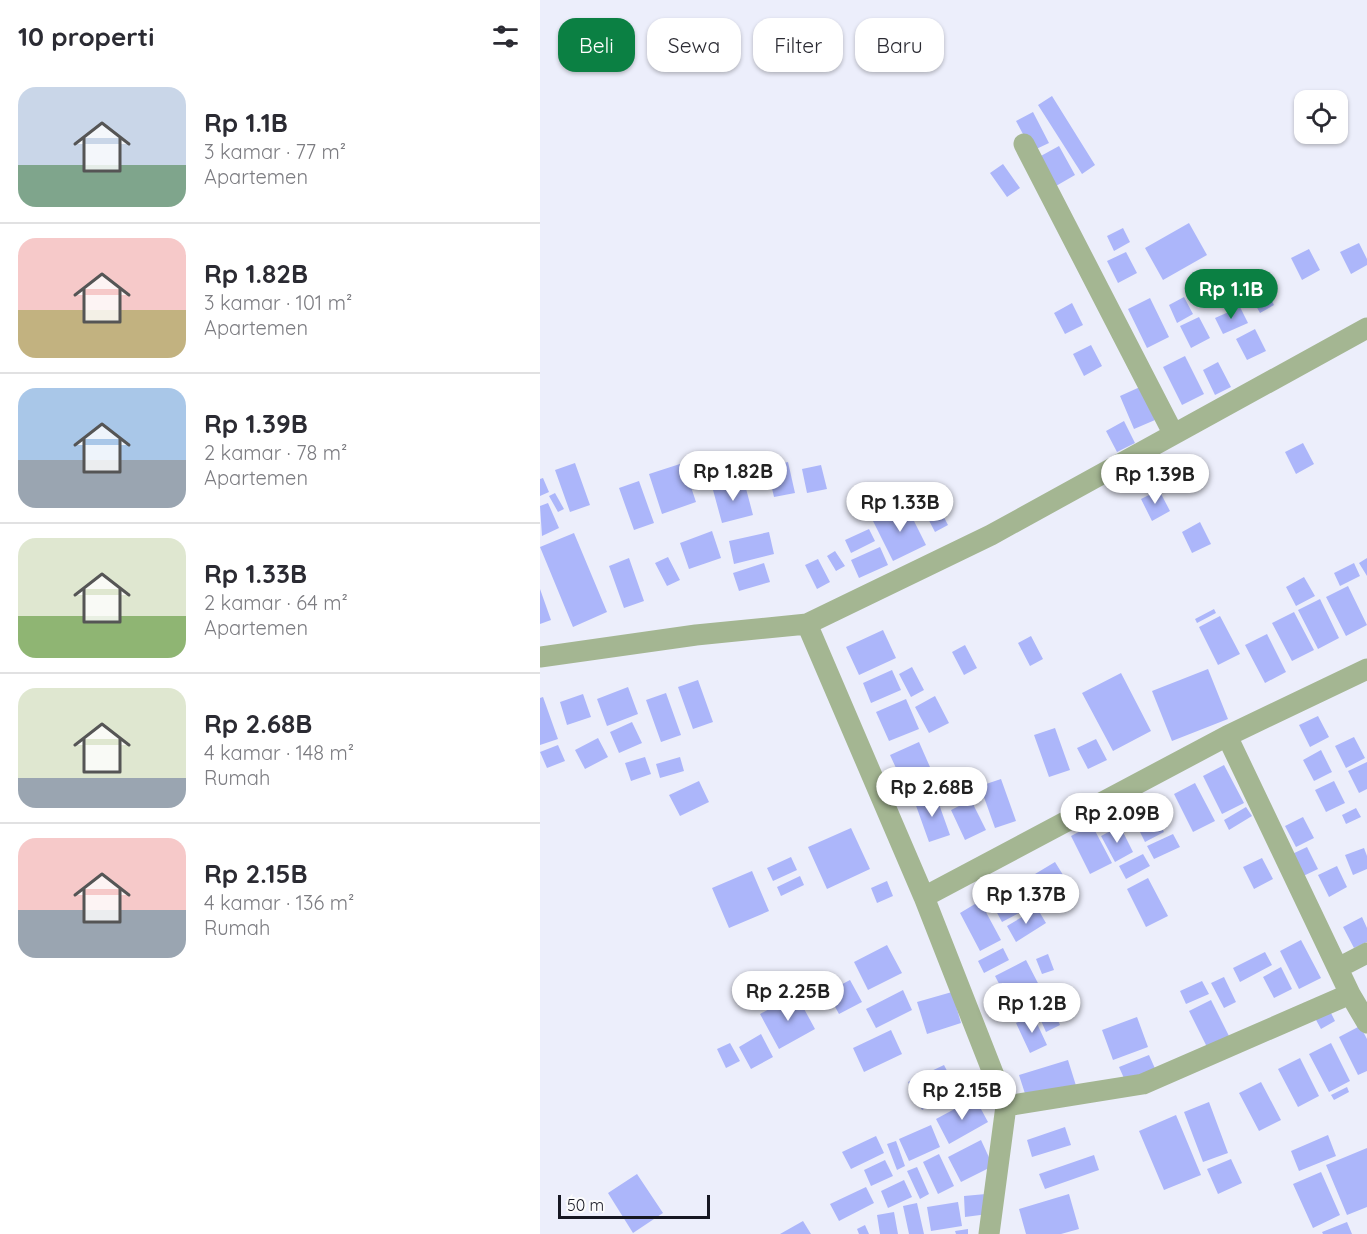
<!DOCTYPE html>
<html lang="id">
<head>
<meta charset="utf-8">
<style>
	body { margin:0; font-family:Quicksand,sans-serif; background:#f7f7f7; color:#2b2b33; height:100vh; display:flex; flex-direction:column; font-size:22px; white-space:nowrap }
	* { box-sizing:border-box; margin:0 }
	p { font-size:20px; color:#7c7c81 }
	.icon { flex:none; width:33px; height:33px; fill:none; stroke:currentColor; stroke-width:2; stroke-linecap:round; stroke-linejoin:round }
	.map { position:relative; flex:1; overflow:hidden }
	.panel { display:flex; flex-direction:column; background:#fff; width:540px }
	.panel>* { flex:none }
	.top-card { position:absolute; left:18px; top:18px; width:570px; height:54px; display:flex; gap:12px }
	.tools { position:absolute; left:754px; top:90px; display:grid; gap:12px }
	.tools a { display:grid; place-items:center; width:54px; height:54px; border-radius:12px; background:#fff; box-shadow:0 2px 4px #0004; font-size:30px }
	.scale { position:absolute; left:18px; bottom:15px; width:152px; box-sizing:border-box; padding-left:6px; border:3px solid #161722; border-top:0; font-size:16px; line-height:21px; white-space:nowrap; color:#161722; -webkit-text-stroke:4px #fcfcfc; paint-order:stroke }
	.price { position:absolute; translate:-50% -51px; padding:0 14px; border-radius:21px; background:#fff; color:#222; font-size:20px; line-height:39px; filter:drop-shadow(0 2px 3px #0008) }
	.price::after { content:''; position:absolute; left:50%; top:36px; width:18px; height:14px; margin-left:-9px; background:inherit; clip-path:polygon(0 0,100% 0,50% 100%) }
	.price.selected { background:#0b8043; color:#fff }
	ul { padding:0; list-style:none }
	li { display:flex; align-items:center; gap:18px; height:150px; padding:0 18px }
	li+li { border-top:2px solid #e1e1e2 }
	li span { display:grid; place-items:center; flex:none; width:168px; height:120px; border-radius:18px; color:#555 }
	li>.icon { margin-inline-start:auto }
	span .icon { width:72px; height:72px; fill:#fffc; stroke-width:1 }
	li b { font-size:26px }
	h2 { display:flex; justify-content:space-between; align-items:center; height:72px; padding:0 18px; font-size:26px }
	.chip { padding:0 21px; border-radius:18px; background:#fff; box-shadow:0 2px 4px #0004; font-size:21px; line-height:54px }
	.chip.selected { background:#0b8043; color:#fff }
	main { display:flex; flex:1; min-height:0 }
	.map>svg:first-child { display:block }
	.building { fill:#acb6fa }
	.lines { fill:none; stroke-linecap:round; stroke-linejoin:round }
	.street { stroke:#a4b692; stroke-width:21 }
</style>
</head>
<body>
<main>
<section class="panel">
<h2>10 properti<svg class="icon" aria-label="filters" viewBox="0 0 24 24"><path d="M4 7h16M4 17h16"/><circle cx="9" cy="7" r="2"/><circle cx="15" cy="17" r="2"/></svg></h2>
<ul>
<li><span style="background:linear-gradient(#c9d6e8 65%,#7fa58c 0)"><svg class="icon" aria-label="home" viewBox="0 0 24 24"><path d="M3 11l9-7 9 7M6 9v11h12V9"/></svg></span><div><b>Rp 1.1B</b><p>3 kamar · 77 m²</p><p>Apartemen</p></div></li>
<li><span style="background:linear-gradient(#f6c9c9 60%,#c2b280 0)"><svg class="icon" aria-label="home" viewBox="0 0 24 24"><path d="M3 11l9-7 9 7M6 9v11h12V9"/></svg></span><div><b>Rp 1.82B</b><p>3 kamar · 101 m²</p><p>Apartemen</p></div></li>
<li><span style="background:linear-gradient(#a9c7e8 60%,#9aa5b1 0)"><svg class="icon" aria-label="home" viewBox="0 0 24 24"><path d="M3 11l9-7 9 7M6 9v11h12V9"/></svg></span><div><b>Rp 1.39B</b><p>2 kamar · 78 m²</p><p>Apartemen</p></div></li>
<li><span style="background:linear-gradient(#dfe7d0 65%,#8fb573 0)"><svg class="icon" aria-label="home" viewBox="0 0 24 24"><path d="M3 11l9-7 9 7M6 9v11h12V9"/></svg></span><div><b>Rp 1.33B</b><p>2 kamar · 64 m²</p><p>Apartemen</p></div></li>
<li><span style="background:linear-gradient(#dfe7d0 75%,#9aa5b1 0)"><svg class="icon" aria-label="home" viewBox="0 0 24 24"><path d="M3 11l9-7 9 7M6 9v11h12V9"/></svg></span><div><b>Rp 2.68B</b><p>4 kamar · 148 m²</p><p>Rumah</p></div></li>
<li><span style="background:linear-gradient(#f6c9c9 60%,#9aa5b1 0)"><svg class="icon" aria-label="home" viewBox="0 0 24 24"><path d="M3 11l9-7 9 7M6 9v11h12V9"/></svg></span><div><b>Rp 2.15B</b><p>4 kamar · 136 m²</p><p>Rumah</p></div></li>
</ul>
</section>
<div class="map">
<svg width="827" height="1234" viewBox="0 0 827 1234">
	<rect width="100%" height="100%" fill="#eceefb"/>
	<path class="building" d="M512,96L555,165L542,174L498,105Z
		M493,112L509,143L492,151L476,121Z
		M519,146L535,175L516,186L499,157Z
		M463,164L480,188L467,197L450,173Z
		M649,223L667,255L623,280L605,248Z
		M583,228L590,242L574,251L567,236Z
		M819,243L827,259V265L811,274L800,252Z
		M769,249L780,270L762,280L751,258Z
		M586,252L597,273L578,283L567,261Z
		M726,289L734,305L720,313L711,297Z
		M644,297L653,314L637,323L629,305Z
		M610,298L629,337L607,348L588,309Z
		M532,303L543,325L525,334L514,313Z
		M700,307L708,323L683,334L675,318Z
		M659,317L670,338L651,348L640,326Z
		M715,329L726,351L707,360L696,339Z
		M551,345L562,366L544,376L533,354Z
		M645,356L664,394L642,405L623,367Z
		M678,362L691,387L675,395L663,370Z
		M600,387L615,420L594,429L580,396Z
		M584,421L595,443L577,452L566,431Z
		M763,443L774,464L756,474L745,452Z
		M248,462L255,493L234,497L227,467Z
		M35,463L50,505L30,512L15,470Z
		M143,463L156,502L122,514L109,474Z
		M281,465L287,489L267,493L262,469Z
		M3,478L9,492L0,496V479Z
		M99,481L114,523L94,530L79,488Z
		M204,481L213,515L182,523L173,490Z
		M619,490L630,511L612,521L601,499Z
		M15,493L24,509L18,512L9,496Z
		M396,502L408,525L395,532L383,509Z
		M8,503L19,528L2,536L0,506Z
		M366,505L386,545L353,561L333,521Z
		M660,522L671,544L652,553L642,532Z
		M329,529L335,541L311,553L305,540Z
		M172,531L181,558L149,569L140,543Z
		M229,532L234,554L194,564L189,541Z
		M34,533L67,612L33,627L0,547Z
		M340,547L348,565L319,578L311,560Z
		M295,551L305,566L296,571L287,556Z
		M128,557L140,580L127,586L115,563Z
		M89,558L104,601L84,608L69,566Z
		M827,558V576L819,563Z
		M278,559L290,582L277,589L265,565Z
		M224,563L230,582L199,591L193,573Z
		M814,563L820,576L800,586L794,573Z
		M764,577L775,596L756,606L746,587Z
		M808,586L827,625L806,636L786,597Z
		M0,589L11,620L0,624Z
		M780,599L799,638L778,649L758,610Z
		M674,609L676,613L657,623L655,619Z
		M754,612L774,650L752,661L732,623Z
		M680,616L700,654L678,665L659,627Z
		M343,630L356,658L319,675L306,647Z
		M727,634L746,672L725,683L705,645Z
		M491,636L503,659L490,666L478,643Z
		M425,645L437,668L424,675L412,652Z
		M372,667L384,690L371,697L359,674Z
		M668,669L688,719L632,741L612,691Z
		M352,670L361,690L331,703L323,683Z
		M581,673L611,731L573,751L542,693Z
		M158,680L173,722L153,729L138,687Z
		M88,687L98,714L67,726L57,699Z
		M126,693L141,735L121,742L106,700Z
		M43,694L51,717L27,725L20,702Z
		M395,696L409,723L389,733L375,707Z
		M3,697L18,739L0,745V698Z
		M366,699L379,729L349,741L336,712Z
		M778,716L789,737L770,747L759,725Z
		M92,722L102,743L79,753L70,732Z
		M515,728L530,770L509,777L494,735Z
		M814,737L825,758L806,768L795,746Z
		M58,738L68,757L45,769L35,750Z
		M556,739L567,760L548,769L537,748Z
		M379,742L390,767L362,781L350,755Z
		M18,745L25,761L7,768L0,752Z
		M781,750L792,772L774,781L763,760Z
		M105,757L111,774L91,781L85,763Z
		M140,757L144,771L120,778L116,764Z
		M827,762V789L819,793L808,771Z
		M684,765L704,803L682,814L663,776Z
		M389,779L393,790L372,798L367,787Z
		M421,779L429,793L409,804L401,789Z
		M461,779L476,821L455,828L440,786Z
		M159,781L169,802L140,816L129,795Z
		M794,781L805,803L786,812L775,790Z
		M655,783L675,821L653,832L634,794Z
		M395,793L410,835L389,842L374,800Z
		M431,800L446,830L425,840L411,810Z
		M706,807L712,816L689,830L684,820Z
		M816,808L821,817L806,824L802,815Z
		M613,811L624,832L605,842L594,820Z
		M763,817L774,838L756,847L745,826Z
		M552,825L572,863L550,874L531,836Z
		M580,826L593,852L575,862L561,836Z
		M311,828L330,869L287,889L268,847Z
		M633,834L640,847L614,859L607,846Z
		M767,847L778,869L759,878L748,856Z
		M824,848L827,856V869L813,875L805,855Z
		M603,854L610,866L586,879L579,866Z
		M251,857L257,870L233,881L227,868Z
		M722,858L733,879L714,889L703,867Z
		M515,862L533,891L507,906L490,877Z
		M797,866L807,887L789,897L778,875Z
		M212,871L229,911L189,928L172,888Z
		M260,876L264,885L241,896L237,887Z
		M608,878L628,916L606,927L587,889Z
		M347,881L353,896L337,903L331,888Z
		M466,889L479,913L462,922L449,898Z
		M440,901L461,940L440,951L420,913Z
		M497,908L506,923L476,942L467,926Z
		M822,917L827,928V942L814,948L803,927Z
		M761,940L781,978L759,989L740,951Z
		M347,945L362,973L328,990L314,962Z
		M463,948L469,960L444,973L438,961Z
		M725,952L732,965L700,982L693,968Z
		M508,954L514,970L502,974L496,959Z
		M486,960L501,989L470,1005L455,976Z
		M741,967L752,989L734,998L723,977Z
		M684,977L696,1002L684,1008L671,983Z
		M310,980L322,1002L299,1014L287,992Z
		M662,981L669,994L646,1004L640,991Z
		M363,990L372,1010L336,1028L326,1009Z
		M412,992L421,1023L387,1034L377,1002Z
		M256,994L275,1029L239,1049L220,1014Z
		M671,1000L690,1038L668,1049L649,1011Z
		M509,1001L520,1025L506,1032L495,1007Z
		M789,1009L795,1021L781,1029L775,1018Z
		M493,1015L507,1045L490,1053L476,1023Z
		M597,1017L608,1047L573,1060L562,1030Z
		M820,1026L827,1039V1071L818,1075L799,1037Z
		M351,1030L362,1054L324,1072L313,1048Z
		M221,1034L233,1057L211,1069L199,1047Z
		M190,1043L200,1061L186,1068L177,1049Z
		M791,1043L810,1081L789,1092L769,1054Z
		M609,1055L621,1082L591,1094L579,1067Z
		M760,1058L779,1096L758,1107L738,1069Z
		M528,1060L538,1092L489,1106L479,1075Z
		M404,1065L418,1092L382,1110L368,1082Z
		M721,1082L741,1120L719,1131L699,1093Z
		M807,1087L809,1092L794,1100L791,1095Z
		M435,1098L448,1122L409,1144L396,1119Z
		M669,1102L688,1153L663,1162L644,1112Z
		M636,1115L661,1175L624,1190L599,1131Z
		M391,1125L400,1147L369,1161L359,1139Z
		M525,1127L531,1145L492,1157L487,1140Z
		M788,1135L796,1156L759,1171L751,1151Z
		M336,1136L344,1153L311,1169L302,1152Z
		M441,1140L453,1166L421,1182L408,1157Z
		M356,1141L365,1166L357,1170L347,1144Z
		M827,1148V1207L807,1215L786,1165Z
		M399,1154L414,1186L398,1194L383,1162Z
		M554,1155L559,1170L505,1189L499,1174Z
		M691,1159L702,1183L678,1194L667,1169Z
		M345,1160L353,1176L331,1186L324,1170Z
		M377,1167L389,1194L380,1199L367,1171Z
		M781,1172L800,1215L773,1228L753,1184Z
		M97,1174L123,1213L93,1233L68,1193Z
		M364,1180L372,1197L348,1208L341,1191Z
		M326,1187L334,1203L299,1221L290,1204Z
		M446,1194L448,1214L425,1217L424,1196Z
		M529,1194L539,1229L521,1234H486L479,1209Z
		M418,1202L422,1226L391,1231L387,1207Z
		M377,1203L384,1234H369L363,1206Z
		M354,1212L358,1234H340L337,1215Z
		M263,1221L271,1234H240Z
		M807,1222L812,1234H783L782,1232Z
		M325,1225L329,1234H319L317,1229Z
		M428,1229V1234H416L415,1231Z"/>
	<g class="lines">
		<path class="street" d="M484,144L633,433
			M267,624L451,535L827,328
			M0,657L156,635L267,624L384,897L466,1106L449,1234
			M687,736L810,994L827,1023
			M384,897L687,736L827,669
			M798,968L827,953
			M466,1106L603,1084L810,994"/>
	</g>
</svg>
<div class="tools">
<a><svg class="icon" aria-label="locate" viewBox="0 0 24 24"><circle cx="12" cy="12" r="6"/><path d="M12 2v4M12 18v4M2 12h4M18 12h4"/></svg></a>
</div>
<div class="scale">50 m</div>
<b class="price selected" style="left:691px;top:320px">Rp 1.1B</b>
<b class="price" style="left:193px;top:502px">Rp 1.82B</b>
<b class="price" style="left:615px;top:505px">Rp 1.39B</b>
<b class="price" style="left:360px;top:533px">Rp 1.33B</b>
<b class="price" style="left:392px;top:818px">Rp 2.68B</b>
<b class="price" style="left:577px;top:844px">Rp 2.09B</b>
<b class="price" style="left:486px;top:925px">Rp 1.37B</b>
<b class="price" style="left:248px;top:1022px">Rp 2.25B</b>
<b class="price" style="left:492px;top:1034px">Rp 1.2B</b>
<b class="price" style="left:422px;top:1121px">Rp 2.15B</b>
<div class="top-card">
<a class="chip selected">Beli</a>
<a class="chip">Sewa</a>
<a class="chip">Filter</a>
<a class="chip">Baru</a>
</div>
</div>
</main>
</body>
</html>
